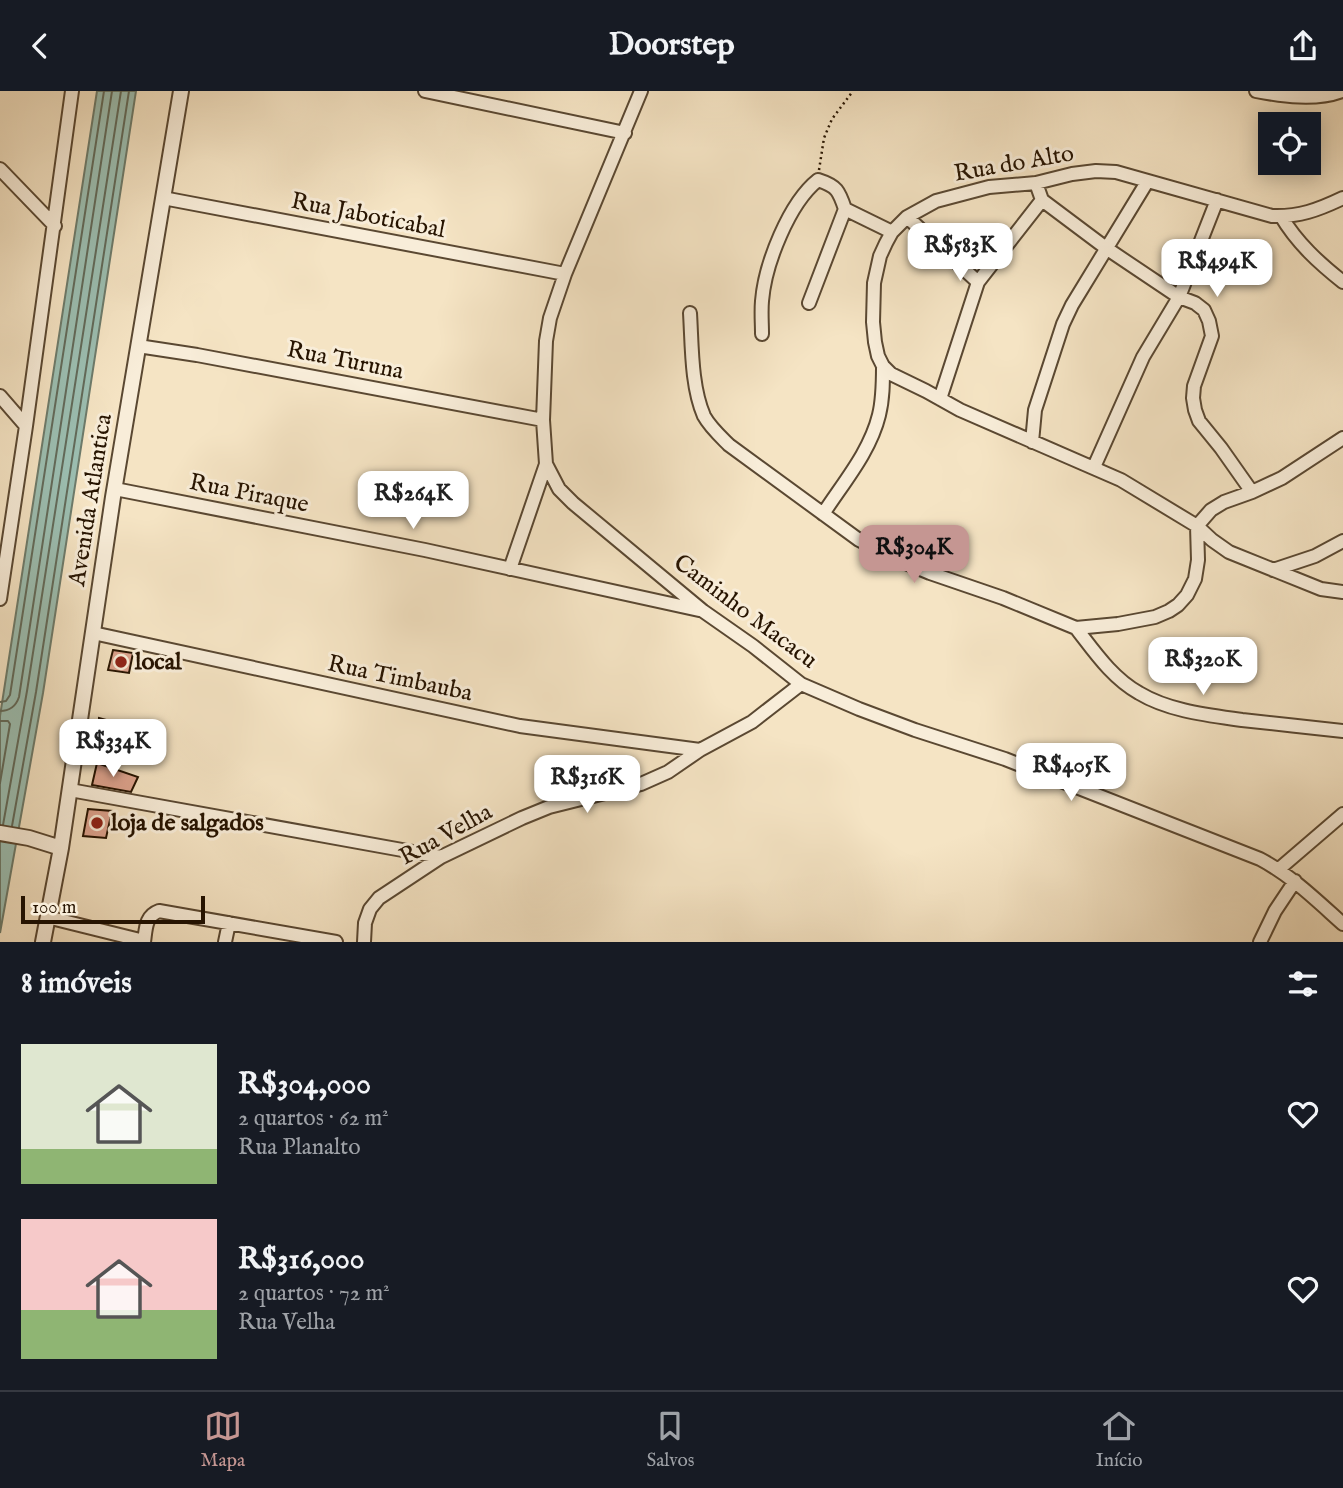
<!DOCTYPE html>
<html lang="pt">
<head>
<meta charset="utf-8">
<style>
	body { margin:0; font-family:"IM FELL English",serif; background:#242831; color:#f1f3f6; height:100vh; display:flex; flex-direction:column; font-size:26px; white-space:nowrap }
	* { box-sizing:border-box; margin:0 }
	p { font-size:23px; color:#9ea1a6 }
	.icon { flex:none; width:38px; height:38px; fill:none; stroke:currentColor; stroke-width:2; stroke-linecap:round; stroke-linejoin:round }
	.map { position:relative; height:851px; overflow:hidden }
	.details { display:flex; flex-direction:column; background:#171b24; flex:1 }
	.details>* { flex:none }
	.fabs { position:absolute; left:1258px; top:21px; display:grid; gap:14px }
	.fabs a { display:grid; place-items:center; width:63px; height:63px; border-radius:0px; background:#171b24; box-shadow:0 4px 18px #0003; font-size:35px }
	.scale { position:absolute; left:21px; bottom:18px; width:184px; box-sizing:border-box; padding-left:7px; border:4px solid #271401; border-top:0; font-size:19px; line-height:24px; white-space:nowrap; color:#271401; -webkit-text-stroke:5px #f8edd9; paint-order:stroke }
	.price { position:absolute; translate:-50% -60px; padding:0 16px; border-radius:14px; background:#fff; color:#222; font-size:23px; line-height:46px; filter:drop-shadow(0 2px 4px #0008) }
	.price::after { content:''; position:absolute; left:50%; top:42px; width:21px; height:16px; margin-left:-10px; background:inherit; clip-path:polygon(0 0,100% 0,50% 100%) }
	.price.active { background:#c59692; color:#111 }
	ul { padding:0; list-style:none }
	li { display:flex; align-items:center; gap:21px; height:175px; padding:0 21px }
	li span { display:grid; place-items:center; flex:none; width:196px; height:140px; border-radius:0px; color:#555 }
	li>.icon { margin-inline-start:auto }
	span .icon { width:84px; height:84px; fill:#fffc; stroke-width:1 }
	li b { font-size:30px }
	h2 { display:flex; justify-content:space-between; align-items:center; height:84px; padding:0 21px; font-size:30px }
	header { display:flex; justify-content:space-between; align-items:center; height:91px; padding:0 21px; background:#171b24; font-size:32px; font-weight:700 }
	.tab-bar { display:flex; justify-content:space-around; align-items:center; height:98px; border-top:2px solid #363941; background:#171b24; font-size:19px; color:#9ea1a6 }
	.tab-bar a { display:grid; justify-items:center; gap:4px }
	.tab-bar .active { color:#c59692 }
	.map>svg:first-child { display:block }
	.water { fill:#9cbfb2; stroke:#6d7b6b; stroke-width:2 }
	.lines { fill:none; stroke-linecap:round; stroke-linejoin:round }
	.shore { stroke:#626a5a; stroke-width:2 }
	.building { fill:#dda38e; stroke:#271401; stroke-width:2 }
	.minor-casing { stroke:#5a4832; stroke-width:16 }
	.tertiary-casing { stroke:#5a4832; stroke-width:18 }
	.path { stroke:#271401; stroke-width:2.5; stroke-dasharray:2 3.5; stroke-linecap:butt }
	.minor { stroke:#f8edd9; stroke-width:12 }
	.tertiary { stroke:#f8edd9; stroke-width:14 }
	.poi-dot { fill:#8f2418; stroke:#f8edd9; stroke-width:2.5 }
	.labels { text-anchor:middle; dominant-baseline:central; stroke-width:6; stroke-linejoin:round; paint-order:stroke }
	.street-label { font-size:24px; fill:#271401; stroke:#f8edd9 }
	.poi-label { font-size:24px; font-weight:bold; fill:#271401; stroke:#f8edd9; text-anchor:start }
</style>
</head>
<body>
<header><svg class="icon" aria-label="back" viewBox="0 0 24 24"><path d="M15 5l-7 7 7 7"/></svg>Doorstep<svg class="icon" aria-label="share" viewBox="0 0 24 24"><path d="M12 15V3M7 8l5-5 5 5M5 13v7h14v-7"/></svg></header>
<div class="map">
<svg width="1343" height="851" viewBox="0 0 1343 851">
	<rect width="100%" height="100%" fill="#f5e4c4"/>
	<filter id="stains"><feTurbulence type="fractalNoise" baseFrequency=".00286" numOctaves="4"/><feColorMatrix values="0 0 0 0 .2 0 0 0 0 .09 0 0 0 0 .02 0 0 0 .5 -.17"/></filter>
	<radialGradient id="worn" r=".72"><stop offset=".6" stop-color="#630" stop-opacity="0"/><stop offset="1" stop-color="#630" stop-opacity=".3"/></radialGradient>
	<path class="water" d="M97,0H136L43,602L0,842V625Z"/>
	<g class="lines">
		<path class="shore" d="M0,611L6,610L10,604L104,0
			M0,620C10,620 16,615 19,606L112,0
			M0,630H8L10,633L0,692
			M3,734L27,600L121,0
			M12,735L36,601L129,0"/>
	</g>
	<path class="building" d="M113,559L133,562L129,582L108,579Z
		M99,627L117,632L115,646L99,641Z
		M97,672L138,686L131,701L92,694Z
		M88,718L112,720L106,747L83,745Z"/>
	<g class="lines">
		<g class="minor-casing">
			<path id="minor" d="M425,0L625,42
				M641,0L565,183L550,227L546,250L543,329L546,373L559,398L573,412L703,520L753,555L801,593L859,618L915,639L1005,668L1260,768C1292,785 1316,809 1343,833
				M1256,0C1282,5 1316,10 1342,0
				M0,78L55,135
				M1036,92L1042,109L1106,157L1179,206L1195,212L1204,219L1209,230L1212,245L1194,295L1193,307L1195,319L1199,330L1221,357L1252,401
				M163,107L565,183
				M1343,107C1318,119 1299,126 1272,125L1116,81L1096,80L1072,83L1036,92L989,96L936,110L907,126L892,141L886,152L880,165L874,192L873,231L875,251L878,265L883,275L891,283L926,300L960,319L1121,389L1197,435L1212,449L1229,461L1321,498L1343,501
				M1281,125C1297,152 1319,172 1343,191
				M907,126L978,191
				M809,212L845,118
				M690,222C692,254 691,295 704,325C710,336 720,345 729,354L859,449L894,467L930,482L1003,507L1076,537L1118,533L1155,526L1169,520L1178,514L1187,504L1195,488L1198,469L1197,435L1211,419L1224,411L1252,401L1282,387L1343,347
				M762,243C762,232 761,221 762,210C765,173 789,112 818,89C837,95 839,100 845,118L892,141
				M138,255L197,264L543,329
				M0,305L26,335
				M940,308L978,191L1042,109
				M1032,351L1035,319L1063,233L1072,214L1147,91
				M1094,376L1143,266L1179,206L1217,109
				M115,398L425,459L699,519
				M823,423C843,392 870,361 879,324C883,308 883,292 883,275
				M510,478L546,373
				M1273,479L1315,465L1343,450
				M0,508L26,335L72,0
				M1076,537C1094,560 1112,587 1139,602C1169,620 1207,624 1242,629C1276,633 1309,636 1343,640
				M93,542L520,635L700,659
				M70,699L441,766
				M1279,778L1343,723
				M47,826L144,850
				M144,851C146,838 145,825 159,820L336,851
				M225,851L229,832
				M364,851L365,832L370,818L379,807L441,766L522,727L549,716L641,693L668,681L700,659L752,631L801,593
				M1260,851L1275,820L1295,790"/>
		</g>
		<g class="tertiary-casing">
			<path id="tertiary" d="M0,742L29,747L61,757
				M43,851L61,757L113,406L181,0"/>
		</g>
		<path class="path" d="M819,79L824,47L832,28L853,0"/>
		<use href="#minor" class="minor"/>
		<use href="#tertiary" class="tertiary"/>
	</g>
	<g class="poi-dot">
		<circle cx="121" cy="571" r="7"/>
		<circle cx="97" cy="732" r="7"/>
	</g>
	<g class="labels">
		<g class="street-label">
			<text transform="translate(1014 73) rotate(-10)">Rua do Alto</text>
			<text transform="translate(368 125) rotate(11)">Rua Jaboticabal</text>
			<text transform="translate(345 270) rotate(11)">Rua Turuna</text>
			<text transform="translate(249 403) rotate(11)">Rua Piraque</text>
			<text transform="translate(91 409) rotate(-81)">Avenida Atlantica</text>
			<text transform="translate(745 521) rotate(37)">Caminho Macacu</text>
			<text transform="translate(400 588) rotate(12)">Rua Timbauba</text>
			<text transform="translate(446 744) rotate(-29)">Rua Velha</text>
		</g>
		<g class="poi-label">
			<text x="135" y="571">local</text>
			<text x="111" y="732">loja de salgados</text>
		</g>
	</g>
	<rect width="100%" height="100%" filter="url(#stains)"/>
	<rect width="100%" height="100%" fill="url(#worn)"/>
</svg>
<div class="fabs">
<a><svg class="icon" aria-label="locate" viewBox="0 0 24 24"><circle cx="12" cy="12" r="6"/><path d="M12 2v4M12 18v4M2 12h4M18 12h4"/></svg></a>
</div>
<div class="scale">100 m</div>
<b class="price" style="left:960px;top:192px">R$583K</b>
<b class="price" style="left:1217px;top:208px">R$494K</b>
<b class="price" style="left:413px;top:440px">R$264K</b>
<b class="price active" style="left:914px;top:494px">R$304K</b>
<b class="price" style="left:1203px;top:606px">R$320K</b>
<b class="price" style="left:113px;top:688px">R$334K</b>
<b class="price" style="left:1071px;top:712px">R$405K</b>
<b class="price" style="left:587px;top:724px">R$316K</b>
</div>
<section class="details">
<h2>8 imóveis<svg class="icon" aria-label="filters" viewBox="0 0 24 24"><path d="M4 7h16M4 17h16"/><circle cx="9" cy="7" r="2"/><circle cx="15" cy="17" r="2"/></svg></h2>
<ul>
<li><span style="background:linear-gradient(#dfe7d0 75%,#8fb573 0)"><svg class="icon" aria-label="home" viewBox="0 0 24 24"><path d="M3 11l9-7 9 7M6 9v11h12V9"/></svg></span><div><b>R$304,000</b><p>2 quartos · 62 m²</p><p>Rua Planalto</p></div><svg class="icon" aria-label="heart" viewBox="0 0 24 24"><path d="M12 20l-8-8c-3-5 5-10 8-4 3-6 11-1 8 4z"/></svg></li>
<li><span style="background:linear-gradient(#f6c9c9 65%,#8fb573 0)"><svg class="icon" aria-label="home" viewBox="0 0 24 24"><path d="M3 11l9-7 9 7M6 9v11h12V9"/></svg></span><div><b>R$316,000</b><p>2 quartos · 72 m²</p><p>Rua Velha</p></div><svg class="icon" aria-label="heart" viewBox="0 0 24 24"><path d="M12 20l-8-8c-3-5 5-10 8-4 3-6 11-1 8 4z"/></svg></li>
</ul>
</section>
<nav class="tab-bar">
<a class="active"><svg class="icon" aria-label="map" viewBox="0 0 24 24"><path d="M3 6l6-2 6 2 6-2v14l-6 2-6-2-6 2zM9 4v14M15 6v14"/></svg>Mapa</a>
<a><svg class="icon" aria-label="saved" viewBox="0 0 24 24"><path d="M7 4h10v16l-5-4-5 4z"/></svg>Salvos</a>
<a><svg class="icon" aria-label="home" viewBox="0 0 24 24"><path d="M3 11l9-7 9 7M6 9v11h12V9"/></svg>Início</a>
</nav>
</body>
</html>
